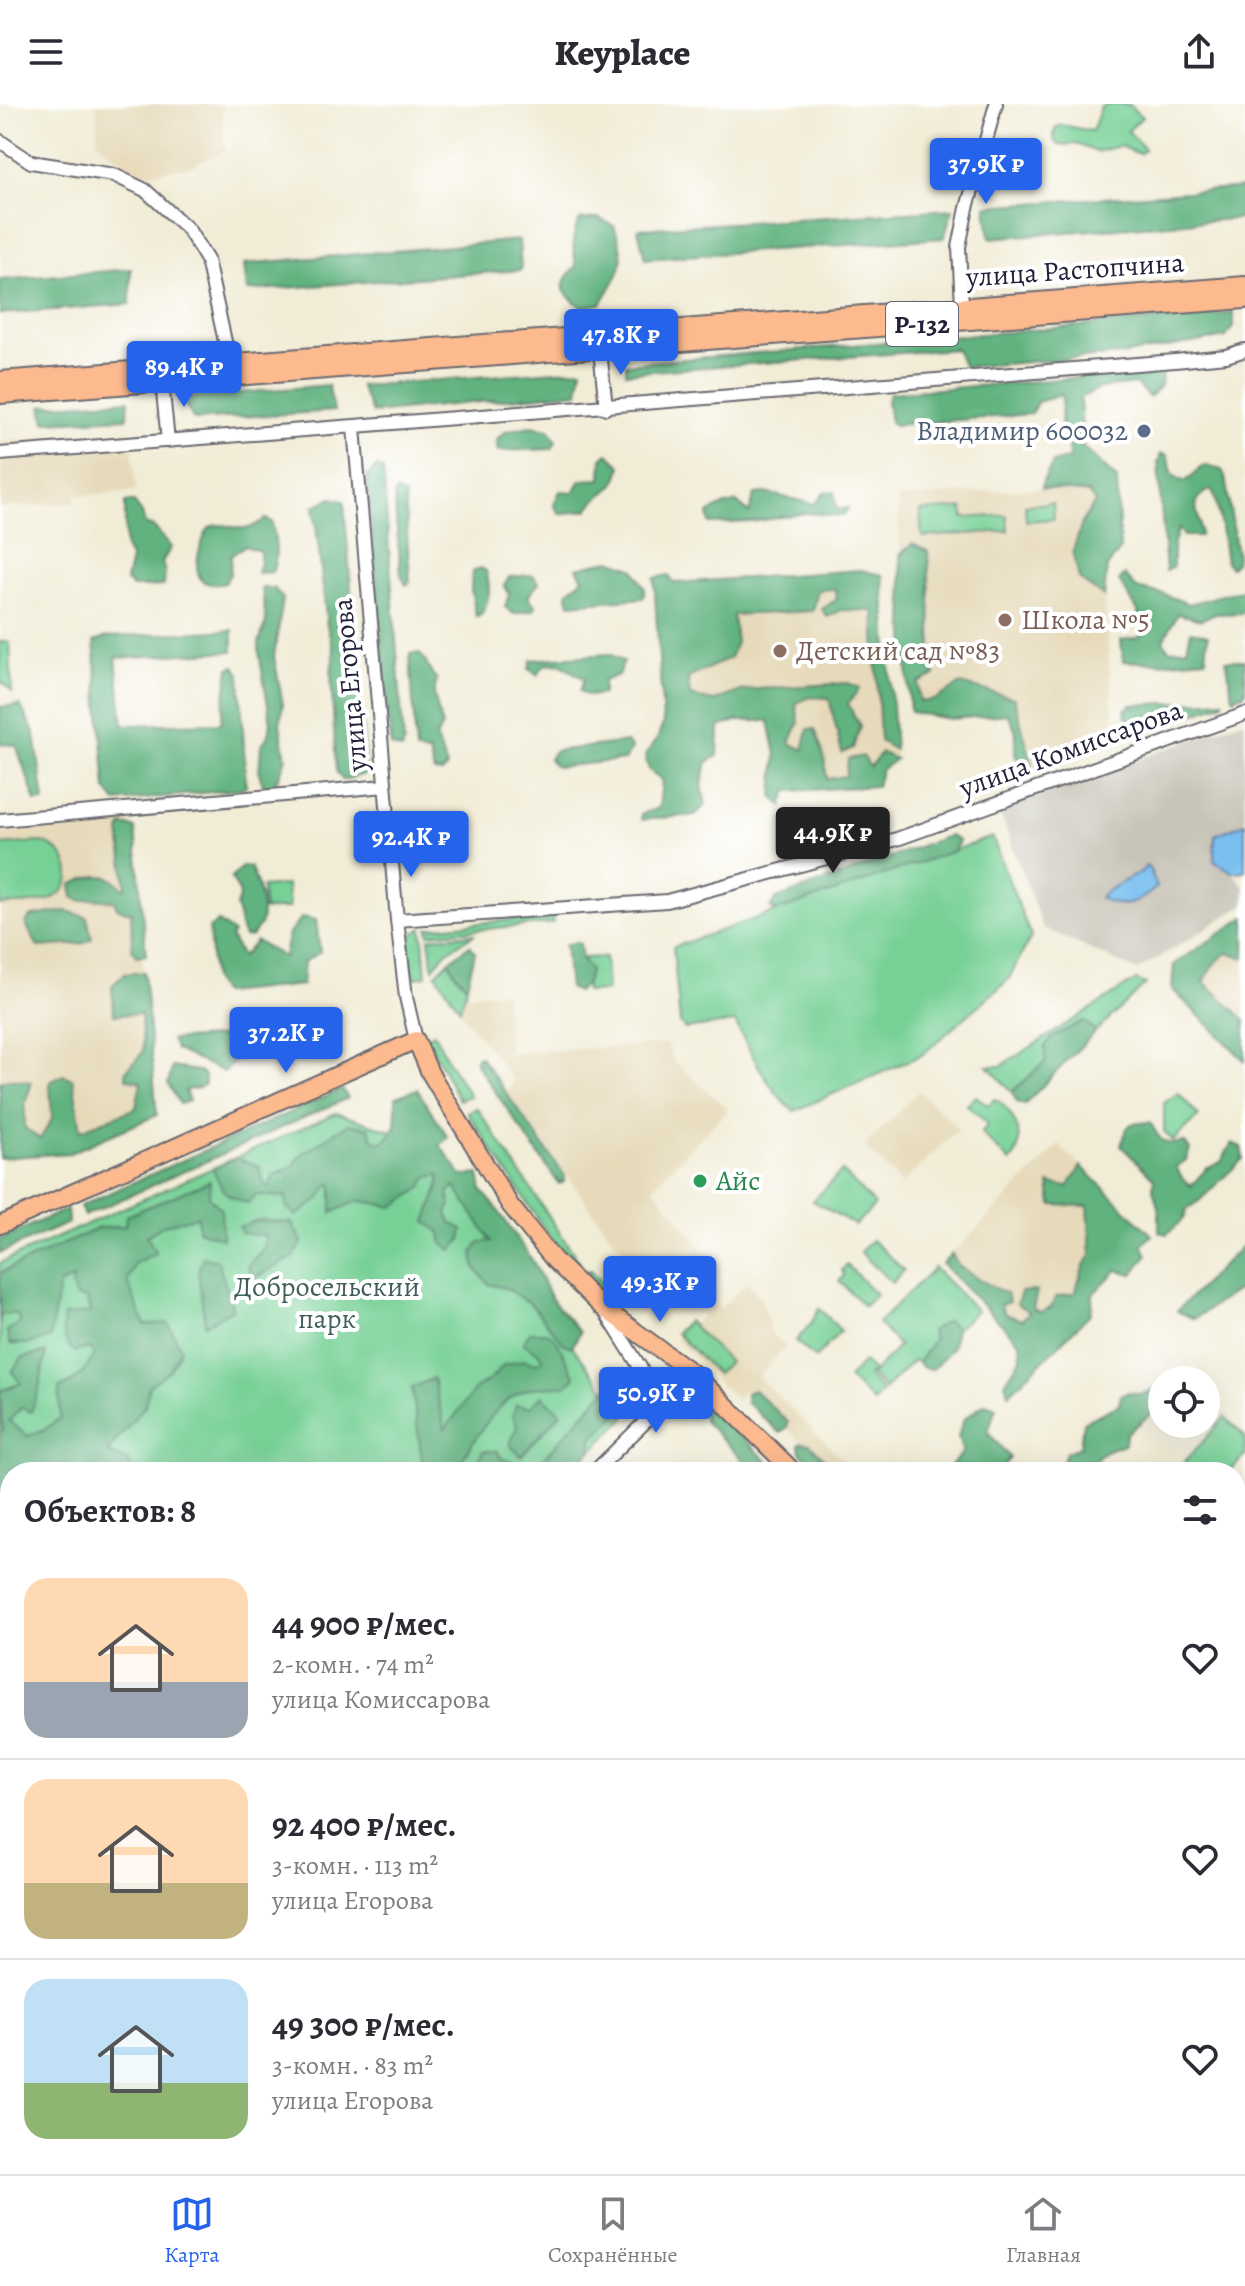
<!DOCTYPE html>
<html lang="ru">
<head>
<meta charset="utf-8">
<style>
	body { margin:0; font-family:Alegreya,serif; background:#f7f7f7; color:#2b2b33; height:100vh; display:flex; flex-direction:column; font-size:30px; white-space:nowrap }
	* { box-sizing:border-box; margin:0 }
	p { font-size:26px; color:#7c7c81 }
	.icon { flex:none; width:44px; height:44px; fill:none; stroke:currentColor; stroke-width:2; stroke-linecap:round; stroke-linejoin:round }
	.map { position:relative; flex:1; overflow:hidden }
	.drawer { position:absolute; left:0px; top:1358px; width:1246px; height:712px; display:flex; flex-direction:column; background:#fff; border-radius:32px 32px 0 0; box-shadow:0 8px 32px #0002 }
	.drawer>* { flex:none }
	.fabs { position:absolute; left:1148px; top:1262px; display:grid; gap:16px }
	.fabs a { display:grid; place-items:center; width:72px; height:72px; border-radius:50%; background:#fff; box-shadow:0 8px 32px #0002; font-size:40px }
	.price { position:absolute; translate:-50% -68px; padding:0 18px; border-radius:8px; background:#2563eb; color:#fff; font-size:26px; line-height:52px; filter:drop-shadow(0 2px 4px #0008) }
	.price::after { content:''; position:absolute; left:50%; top:48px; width:24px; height:18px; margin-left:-12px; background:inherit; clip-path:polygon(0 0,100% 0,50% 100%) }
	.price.selected { background:#222; color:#fff }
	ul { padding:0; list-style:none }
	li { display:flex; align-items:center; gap:24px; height:200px; padding:0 24px }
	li+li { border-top:2px solid #e1e1e2 }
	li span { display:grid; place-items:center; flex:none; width:224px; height:160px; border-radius:24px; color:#555 }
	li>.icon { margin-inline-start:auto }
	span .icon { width:96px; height:96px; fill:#fffc; stroke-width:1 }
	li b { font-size:34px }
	h2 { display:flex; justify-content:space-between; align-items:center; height:96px; padding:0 24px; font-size:34px }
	header { display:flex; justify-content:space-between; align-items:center; height:104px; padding:0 24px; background:#fff; font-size:36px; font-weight:800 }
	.dock { display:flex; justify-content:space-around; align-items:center; height:112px; border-top:2px solid #e1e1e2; background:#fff; font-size:22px; color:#7c7c81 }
	.dock a { display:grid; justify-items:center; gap:4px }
	.dock .selected { color:#2563eb }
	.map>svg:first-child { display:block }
	.built { fill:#e6daba }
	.industrial { fill:#c8c4b8 }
	.green { fill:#77d096; stroke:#4c7968; stroke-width:2 }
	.forest { fill:#61b27f; stroke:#426a5d; stroke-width:2 }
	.water { fill:#79bff0; stroke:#4e7096; stroke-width:2 }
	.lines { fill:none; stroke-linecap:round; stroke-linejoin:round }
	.minor-casing { stroke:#6a6971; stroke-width:16 }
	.major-casing { stroke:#6a6971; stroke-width:20 }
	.highway-casing { stroke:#6a6971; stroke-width:22 }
	.minor { stroke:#fff; stroke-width:12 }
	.major { stroke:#fcba8e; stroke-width:16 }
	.highway { stroke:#fcba8e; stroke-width:18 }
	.service-dot { fill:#5c6f8a; stroke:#fff; stroke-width:3 }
	.education-dot { fill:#8d6e63; stroke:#fff; stroke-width:3 }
	.leisure-dot { fill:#2e9e5b; stroke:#fff; stroke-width:3 }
	.labels { text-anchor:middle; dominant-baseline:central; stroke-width:8; stroke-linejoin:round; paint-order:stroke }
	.shield { fill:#fff; stroke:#646476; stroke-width:2 }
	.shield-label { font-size:26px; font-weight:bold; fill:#22223b }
	.street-label { font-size:28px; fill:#22223b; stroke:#fff }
	.service-label { font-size:28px; fill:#4e5e75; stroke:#fff; text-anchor:end }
	.education-label { font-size:28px; fill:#785e54; stroke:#fff; text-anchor:start }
	.leisure-label { font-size:28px; fill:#27864d; stroke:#fff; text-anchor:start }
	.park-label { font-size:28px; fill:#405f5b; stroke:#fff }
</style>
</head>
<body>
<header><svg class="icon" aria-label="menu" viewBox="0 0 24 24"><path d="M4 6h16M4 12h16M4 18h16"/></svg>Keyplace<svg class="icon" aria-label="share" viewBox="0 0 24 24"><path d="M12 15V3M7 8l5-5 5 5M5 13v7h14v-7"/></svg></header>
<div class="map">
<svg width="1245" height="2070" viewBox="0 0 1245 2070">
	<rect width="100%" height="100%" fill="#fff"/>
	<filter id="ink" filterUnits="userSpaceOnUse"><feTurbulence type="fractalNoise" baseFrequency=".0125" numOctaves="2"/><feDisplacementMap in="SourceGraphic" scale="16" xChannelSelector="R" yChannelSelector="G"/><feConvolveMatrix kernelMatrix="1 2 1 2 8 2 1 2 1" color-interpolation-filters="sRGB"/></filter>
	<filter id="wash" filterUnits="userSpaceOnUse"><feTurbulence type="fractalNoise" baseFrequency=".006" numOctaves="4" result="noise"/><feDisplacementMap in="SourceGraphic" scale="32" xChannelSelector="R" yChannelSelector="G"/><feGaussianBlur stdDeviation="1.8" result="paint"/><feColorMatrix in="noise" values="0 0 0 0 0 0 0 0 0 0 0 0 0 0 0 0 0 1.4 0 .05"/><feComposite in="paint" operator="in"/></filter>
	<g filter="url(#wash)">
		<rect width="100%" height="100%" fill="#f1ecd5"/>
		<path class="built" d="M96,0H222L225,47L188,63L144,70L115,53L97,37Z
			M131,327L136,387L75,392V399L0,404V337Z
			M1094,380L1116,638L1023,670L1011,600L910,608L897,394Z
			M883,471L896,655L881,666L877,682L784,687L775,605L676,611L666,488Z
			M130,717L157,1011L70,1049L0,1054V729Z
			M1245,821V946L1179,878Z
			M505,888L509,949L667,940L674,957L728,1005L653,1083L707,1150L666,1194L608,1129L507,987L514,977L463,912L460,891Z
			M919,987L958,1025L902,1080L864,1042Z
			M1059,1041L1152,1131L1033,1251L942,1160Z
			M747,1179L762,1195L772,1231L786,1243L758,1273L856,1368H832L746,1286L736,1296L676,1236L714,1200L720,1205Z
			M1236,1589L1245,1598V1682L1242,1685L1236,1679Z
			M211,2060H338L349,2070H194L198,2066L203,2068Z"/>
		<path class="industrial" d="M1245,616V719L1216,732L1214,757L1233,768L1245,784V800L1137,867L1043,824L999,707Z"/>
		<path class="green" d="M1109,0H1128L1142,13L1128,27L1145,45L1140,50L1119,42L1097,48L1076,40L1059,41L1054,36L1055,24L1061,21L1092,27L1101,3Z
			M1053,399L1054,415L1026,417L1025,401Z
			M963,404L964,414L1007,411L1008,427L922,433L920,407Z
			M0,538H10L12,588L0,576Z
			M992,733L1031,833L1008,876L922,951L794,1007C771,990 748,944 735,918L685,925L680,919L673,843Z
			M42,738C69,746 82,781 51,795C37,801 16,799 0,801V741Z
			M287,781L289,804L264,806L262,783Z
			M552,812L553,819L429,830L428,824Z
			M422,824L426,872L415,874L408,845L410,832Z
			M475,830L446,848L433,864L429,834Z
			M605,853L607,887L586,888L584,854Z
			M449,857L456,871L467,882L460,905L436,870Z
			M1136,876L1146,880L1096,927L1083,918L1045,942V958L1012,988L988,962H1001Z
			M434,929L448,957L470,992L459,996L426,933Z
			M1178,989L1199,1012L1173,1037L1164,1027V999Z
			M976,992L988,1001L995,995C1016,1007 1028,1040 1010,1058L981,1029L988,1020L967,1001Z
			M477,1004L586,1168L591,1166L617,1194L614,1195L584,1170L547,1129L467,1008Z
			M336,1009L426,1038L531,1188L626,1313L570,1368H10V1935L0,1945V1159Z
			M842,1067L875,1101L855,1121L813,1097Z
			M872,1136L904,1166L892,1179L860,1148Z
			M847,1161L876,1190L864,1202L839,1177L844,1172L842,1166Z
			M934,1164L977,1207L956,1225L947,1218L931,1228L934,1235L918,1259L914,1256L885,1285L871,1271L899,1242L878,1219Z
			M819,1204L841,1227L815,1254L796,1237L812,1218Z
			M688,1217L729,1258L717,1270L676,1229Z
			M864,1258L873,1267L868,1272L883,1288L873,1298L848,1274Z
			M1225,1313L1245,1333V1352L1229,1368H1175Z
			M722,2060H770L774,2064L778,2062L785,2070H742L734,2062L724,2063Z"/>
		<path class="forest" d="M1245,84V114L990,134L986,102Z
			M953,105L944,134L645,155L638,125Z
			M598,114L614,122C629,163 621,164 601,200L582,203C563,190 555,181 576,163C574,146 570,131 580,116Z
			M519,136L521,166L247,187L244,160Z
			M131,165L130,200L0,210V176Z
			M1233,209V223L1226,233L1120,251L964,263L956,245L626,269V260Z
			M582,265L578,288L372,309L360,282Z
			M1162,267L1161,282L1149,293L1136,280L1100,284L1080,294L1083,343L1117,375L1120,446L1107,463L1104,493L1079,475L1073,447L1082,419L1095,398L1088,389L1042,384L1043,377L1053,359L1069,354L1067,326L1061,320L1062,291L1037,298L1031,310L895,321L890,318L887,297L890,289Z
			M328,281L334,307L194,316L181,294Z
			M129,296L127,314L45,318L42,302Z
			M530,322L549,325L556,336L552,345L498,347L496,336L506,327Z
			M608,349L621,362C615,391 600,385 588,406L560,410L554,401L560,387L574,388L581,376L601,375L602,354Z
			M1161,350L1167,351L1173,371L1185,378L1204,361L1222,366L1225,372L1237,450L1236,458L1231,463L1226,458C1223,442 1219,395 1211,385C1183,401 1204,410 1200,432H1184L1179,424L1173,441V463L1166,467L1158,359Z
			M377,363L383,366L404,640L402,646L391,642L367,372Z
			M397,387L405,392L410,478L406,481L401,471L394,392Z
			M834,387L837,406L848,404L843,412L805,409L753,418L710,420L708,410L719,403L737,398L749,409L755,390L766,389L815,400L824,388Z
			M332,394L344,397L366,670L343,676L336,667L331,569L334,547L327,522L314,402Z
			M125,398H134L142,409L145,420L154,423L171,443L162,458L165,468L164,482L133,483L126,477L131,455L125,444Z
			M266,415L272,418C275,436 279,451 272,468L257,469L260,458V447L244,442L231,452L230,470L225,479C192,486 194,461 202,439C204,434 205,426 211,423C223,417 237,427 249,424C254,422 260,418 266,415Z
			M912,440L928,447L932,546L917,548L919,560L932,561L935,571L918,579L920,598L934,596L961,580L1014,594L1031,655L1032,667L1023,670L1015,650L1016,628L1008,610L950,615L910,608L900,451Z
			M610,456L633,464L645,485L643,494L570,500L567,488L583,475L577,464Z
			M481,464L486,467C491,485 490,495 481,511L476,512L471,485L472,468Z
			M860,466L883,471L895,646L880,637L874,507L842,506L827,513L822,505L837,495L835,485L818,486L813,507L733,511L736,538L730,554L688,574L690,592L714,597L744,586L848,579L860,584L848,600L860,622L853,644L842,649L829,594L811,593L796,599L799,618L790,639L803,646L808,625H815L824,652L827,675L846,672L848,655L863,652L870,663L881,649L896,655L881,666L877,682L788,687L782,702L773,692L776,651L769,617H736L719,623L718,652L707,658L702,681L706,701L695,711L641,716V710L659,704L662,676L649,666L645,652L657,635L663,620L654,474L668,471L674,479Z
			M533,471L539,479L528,492L536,503L533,506L514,510L505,503L509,490L504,481L509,473Z
			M1125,471L1136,484L1163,490L1189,500L1245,485V509L1213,510L1201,516L1178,510L1163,536L1169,546L1187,544L1191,527L1208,531L1206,555L1157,559L1123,557L1121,536L1140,533L1138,507L1119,477Z
			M262,484H274L283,495L274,552L283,601L280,620L286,654L278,675L271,684L263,681L259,669L261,642L267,633L271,619L259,549V539L266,517Z
			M233,526V547L116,554L123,621L221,619L229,564L235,562L240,570L246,682L240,685L116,698L106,685L94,538L107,533Z
			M419,549C428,556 427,567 437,575L434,590L442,622L436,634L447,663L442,669L434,668L429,649L416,647L410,550Z
			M610,550L624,558L618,571L603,577V590L589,592L580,587L584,575L559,560L545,561L537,571L529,565L531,556Z
			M1226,556H1245V589L1234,594C1228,582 1230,569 1226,556Z
			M1223,596V599L1130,633L1125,606L1131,601Z
			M20,601L35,630L44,697L36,698L16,641L0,640V603Z
			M627,638L632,645L624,656L556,663L549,655L554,647Z
			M123,721L135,724L146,851L137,852L132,845L131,808L118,805L114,797L92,795L80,797L73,793L71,781C89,772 109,765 122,784L126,783L120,727Z
			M950,731L959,737L954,747L778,807L770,804L776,795Z
			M243,762L250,763C257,776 266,806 260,821C258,825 254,828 252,832L244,833C238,823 241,813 236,803L240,789L231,774Z
			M67,807L87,813L92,835L81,840L38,843L25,819L32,812Z
			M302,813L316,816L320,848L304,858L302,881L222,889L213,876L209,824L218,818L233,829L231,833L242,853L256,837L284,853L288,831Z
			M1245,813V854L1227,849L1213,861L1204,878L1245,916V957L1172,885L1174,860Z
			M575,838L580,840L582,856L590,866L586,880L577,888L569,884L565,841Z
			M470,841L475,848L467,882L456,871L449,857Z
			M144,868L157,1011L70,1049L0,1054V978L8,975L32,978L25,999V1024L40,1035L52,1015L50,978L63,971L73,975L81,1026L136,1004L141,978L126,974V967L143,948L141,910L114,911L112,882L124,870Z
			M1083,917L1096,927L1024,1001L1017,998L1012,988L1045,958V942L1053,933Z
			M312,926L314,936C286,942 241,944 224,968L176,946L171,936Z
			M480,952L565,1072L564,1078L559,1080L476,960V953Z
			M172,963L198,967L205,972V980L199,984L185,986L189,997L180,1000L168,980Z
			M342,985L348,994L84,1112L80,1102Z
			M417,985L448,1033L440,1041L462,1072L479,1070L482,1087L495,1102L534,1159L551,1195L580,1228L572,1243L564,1240L529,1198L520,1194L509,1185L489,1180L475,1164L473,1148L480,1138L491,1137L455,1083L448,1088L451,1101L447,1108L451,1119L463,1125L461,1136L452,1146L443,1140L441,1129L426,1118C431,1101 440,1087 440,1071L428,1073L420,1085L393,1103C357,1097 367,1091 332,1109V1080L328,1081L320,1095L296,1112L287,1104L286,1093L255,1091L248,1099C224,1093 221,1086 213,1064L236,1054L259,1062L263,1079L269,1083L273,1072L293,1062L302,1050L348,1020L369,1024L373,1035L380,1039C400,1029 395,1013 396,993Z
			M1150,1018C1160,1036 1162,1043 1184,1038L1190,1045L1186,1056L1176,1063L1182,1074L1191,1082L1206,1065L1221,1058L1232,1039L1241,1043L1243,1055L1199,1097L1187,1105L1184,1115L1167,1130L1159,1128V1107L1153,1085L1154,1075L1121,1042L1126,1026L1131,1020Z
			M1081,1062L1152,1131L1142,1141L1147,1151L1133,1170L1117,1166L1093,1190L1091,1209L1009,1290L1005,1279L1021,1254L1020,1239L942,1160L952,1150C953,1152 957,1160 959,1162C965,1167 1000,1188 1007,1189L1009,1198L1000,1201L1005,1210L1022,1216L1029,1208L1017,1200L1021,1188L1037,1187L1033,1205L1041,1208L1051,1204L1055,1193L1075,1189L1084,1161L1091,1152L1088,1102L1052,1101L1049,1080L1068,1083Z
			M210,1077L209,1093L221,1105L222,1134L198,1126V1112L164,1121L147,1132L156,1149L135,1159L127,1177L145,1221L168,1219L181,1245L170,1266L149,1282L145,1302L107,1348L128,1357L132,1368H10V1456L0,1475V1328L3,1326L0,1287L21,1279L12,1268L22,1254L46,1248L39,1286L31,1308L22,1303L9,1317L27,1332L45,1325L60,1314L59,1284C76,1278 86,1268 94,1250L89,1244L75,1248C63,1238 62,1228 64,1212L90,1209L87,1195L76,1193L72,1183L73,1175L59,1180L50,1234L28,1240H10L7,1227L20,1219L17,1210H2L0,1214V1169L99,1124L125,1122L126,1112Z
			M67,1105L68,1119L0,1149V1135Z
			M258,1116L292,1119L302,1138L294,1153L251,1176L248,1161L263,1145L266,1132L242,1129L239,1123Z
			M1245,1139V1181L1194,1215L1177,1207Z
			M203,1153L218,1157L233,1205L205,1221L198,1167Z
			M947,1217L956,1225L952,1244L933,1265L924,1264L918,1259L934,1235L931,1227Z
			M530,1228H547L557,1237L575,1273L566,1282C554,1282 540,1282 528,1285C495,1296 474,1338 456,1365L448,1361L422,1357L412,1284L433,1274L445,1325L476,1284L491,1275L504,1261L524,1256L532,1259L543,1257L539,1249L523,1239Z
			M1160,1283L1162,1301L1126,1330L1125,1340C1107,1346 1095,1347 1093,1368H1046L1063,1357L1066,1348L1080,1343L1083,1318L1119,1301L1121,1291L1129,1288L1141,1290Z
			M607,1284L624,1299L621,1307L592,1334L591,1347L570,1368H531Z
			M754,1286L788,1318L787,1323L780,1329L746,1298V1289Z
			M542,1292L561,1309L521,1352L510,1341L517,1322L513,1311L516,1301L530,1303Z
			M984,1300L996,1303L988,1328L1010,1354L998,1368H945L963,1348L958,1332L964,1315Z
			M712,1303L778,1368H755L704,1317L702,1305Z
			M801,1339L810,1340L837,1368H821L800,1348L799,1341Z
			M483,1347H497L502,1355L513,1358L503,1368H478L479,1354Z
			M10,1582V1643L0,1640V1584Z
			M10,1782V1859L0,1869V1785Z
			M10,1882V1935L0,1945V1891Z
			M44,2060H76L88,2068L101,2060L95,2070H52Z
			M329,2060H440L450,2070H439L431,2061L414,2070H339Z
			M615,2060H693L696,2062L697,2070H645L635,2060L625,2070Z"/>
		<path class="water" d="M1245,719V767L1233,768L1214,757L1215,731Z
			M1146,762L1150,766L1157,783C1136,801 1126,806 1099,794L1105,788L1142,767Z"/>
	</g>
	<g filter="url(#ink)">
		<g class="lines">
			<g class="minor-casing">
				<path id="minor" d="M0,37L31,58L114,71L145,86L188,125L207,156L230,260
					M962,202L959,143L967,104L996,0
					M600,246L606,304
					M162,278L168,337
					M354,324L397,816L406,893L416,936
					M0,350L1175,257L1226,252L1245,246
					M0,716L385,682
					M397,816L667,797L897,735L1245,610
					M606,1209L640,1263L651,1290L649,1312
					M594,1368L694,1270
					M0,1965L10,1955
					M1168,2060L1177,2070
					M823,2070L833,2060"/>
			</g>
			<g class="major-casing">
				<path id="major" d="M0,1121L416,936L430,969L510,1101L554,1156L602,1203L694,1270L794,1368
					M1236,1741L1245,1732
					M915,2070L925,2060"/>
			</g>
			<g class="highway-casing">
				<path id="highway" d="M0,277L1245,182
					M0,290L1245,195"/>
			</g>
			<use href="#minor" class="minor"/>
			<use href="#major" class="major"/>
			<use href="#highway" class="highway"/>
		</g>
	</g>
	<circle class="service-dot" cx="1144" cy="327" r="8"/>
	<g class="education-dot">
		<circle cx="1005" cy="516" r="8"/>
		<circle cx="780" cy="547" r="8"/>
	</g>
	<circle class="leisure-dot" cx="700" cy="1077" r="8"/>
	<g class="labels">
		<rect class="shield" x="886" y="198" width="72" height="44" rx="6"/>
		<g class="shield-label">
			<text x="922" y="220">Р-132</text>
		</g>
		<g class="street-label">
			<text transform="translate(1075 166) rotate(-4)">улица Растопчина</text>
			<text transform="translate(350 581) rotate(-95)">улица Егорова</text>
			<text transform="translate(1071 645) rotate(-20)">улица Комиссарова</text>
		</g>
		<g class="service-label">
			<text x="1128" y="327">Владимир 600032</text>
		</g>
		<g class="education-label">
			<text x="1021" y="516">Школа №5</text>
			<text x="796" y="547">Детский сад №83</text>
		</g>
		<g class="leisure-label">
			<text x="716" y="1077">Айс</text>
		</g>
		<g class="park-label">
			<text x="327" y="1183">Добросельский<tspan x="327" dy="32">парк</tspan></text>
		</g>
	</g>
</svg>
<div class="fabs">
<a><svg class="icon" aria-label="locate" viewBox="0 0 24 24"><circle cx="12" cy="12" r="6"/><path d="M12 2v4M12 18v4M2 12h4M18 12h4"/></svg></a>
</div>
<b class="price" style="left:986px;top:102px">37.9K ₽</b>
<b class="price" style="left:621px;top:273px">47.8K ₽</b>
<b class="price" style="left:184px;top:305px">89.4K ₽</b>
<b class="price selected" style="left:833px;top:771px">44.9K ₽</b>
<b class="price" style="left:411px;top:775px">92.4K ₽</b>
<b class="price" style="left:286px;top:971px">37.2K ₽</b>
<b class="price" style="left:660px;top:1220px">49.3K ₽</b>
<b class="price" style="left:656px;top:1331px">50.9K ₽</b>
<section class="drawer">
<h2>Объектов: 8<svg class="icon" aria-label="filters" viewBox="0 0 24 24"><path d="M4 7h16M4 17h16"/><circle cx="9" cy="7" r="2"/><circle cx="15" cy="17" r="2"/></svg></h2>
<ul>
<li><span style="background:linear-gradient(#ffd9b3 65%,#9aa5b1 0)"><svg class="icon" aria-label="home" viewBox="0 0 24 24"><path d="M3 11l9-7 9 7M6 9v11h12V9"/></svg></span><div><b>44 900 ₽/мес.</b><p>2-комн. · 74 m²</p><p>улица Комиссарова</p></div><svg class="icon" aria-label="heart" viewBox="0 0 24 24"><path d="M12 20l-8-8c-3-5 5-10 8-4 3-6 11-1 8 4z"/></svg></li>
<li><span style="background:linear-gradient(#ffd9b3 65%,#c2b280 0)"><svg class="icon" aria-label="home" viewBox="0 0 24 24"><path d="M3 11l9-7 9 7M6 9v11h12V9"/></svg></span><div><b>92 400 ₽/мес.</b><p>3-комн. · 113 m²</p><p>улица Егорова</p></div><svg class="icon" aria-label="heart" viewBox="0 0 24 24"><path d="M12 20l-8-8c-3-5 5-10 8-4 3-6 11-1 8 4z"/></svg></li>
<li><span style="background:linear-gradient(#bfe0f5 65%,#8fb573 0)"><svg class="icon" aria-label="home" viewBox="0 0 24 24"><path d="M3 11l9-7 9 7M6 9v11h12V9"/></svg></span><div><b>49 300 ₽/мес.</b><p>3-комн. · 83 m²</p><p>улица Егорова</p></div><svg class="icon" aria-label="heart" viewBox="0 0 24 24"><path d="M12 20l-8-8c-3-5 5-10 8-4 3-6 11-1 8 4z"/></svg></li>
</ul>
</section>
</div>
<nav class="dock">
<a class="selected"><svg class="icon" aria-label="map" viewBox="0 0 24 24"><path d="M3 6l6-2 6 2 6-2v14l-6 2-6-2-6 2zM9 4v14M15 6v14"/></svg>Карта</a>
<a><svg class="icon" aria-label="saved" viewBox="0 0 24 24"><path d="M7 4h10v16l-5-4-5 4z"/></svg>Сохранённые</a>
<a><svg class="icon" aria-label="home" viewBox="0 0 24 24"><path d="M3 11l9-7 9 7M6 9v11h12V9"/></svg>Главная</a>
</nav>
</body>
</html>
